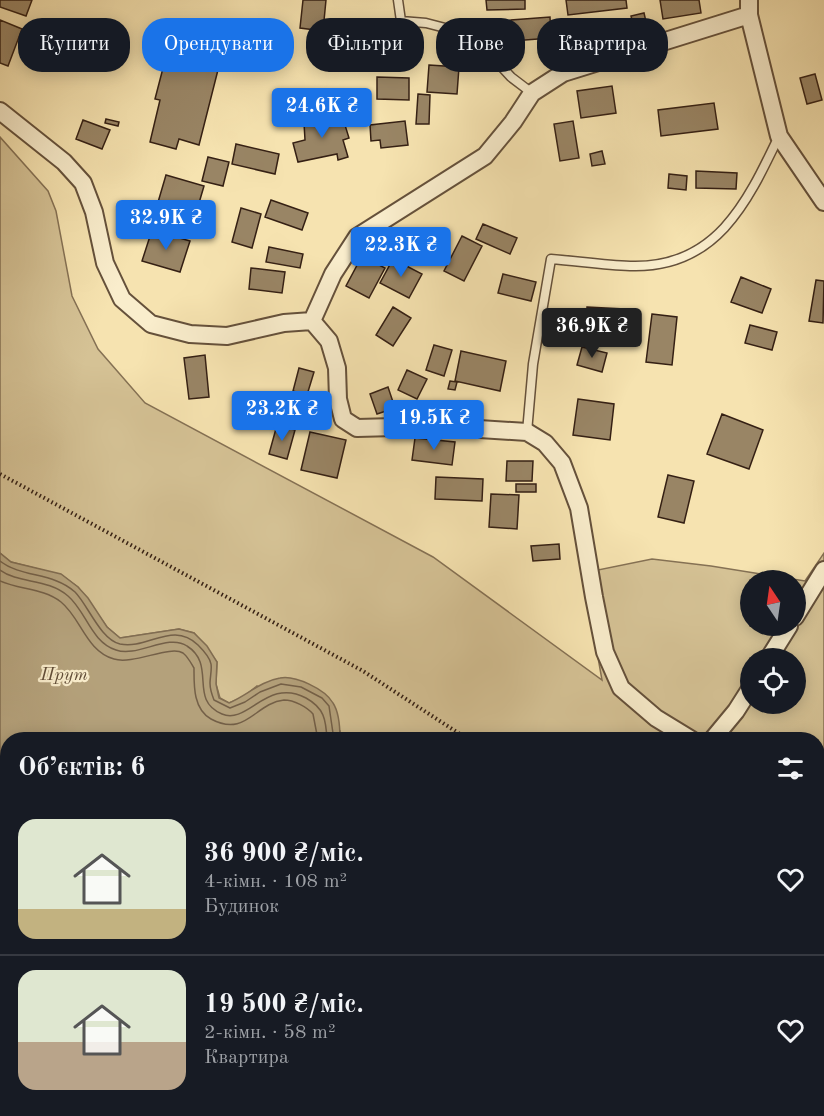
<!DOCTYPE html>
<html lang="uk">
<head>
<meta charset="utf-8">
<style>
	body { margin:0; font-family:"Old Standard TT",serif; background:#20242c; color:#f1f3f6; height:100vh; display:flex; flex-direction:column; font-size:22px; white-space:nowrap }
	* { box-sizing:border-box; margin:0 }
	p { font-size:20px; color:#9ea1a6 }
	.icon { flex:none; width:33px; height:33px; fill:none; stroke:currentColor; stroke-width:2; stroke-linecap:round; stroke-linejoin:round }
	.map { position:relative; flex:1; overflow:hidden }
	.details { position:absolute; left:0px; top:732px; width:825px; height:384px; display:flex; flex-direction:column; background:#171b24; border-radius:24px 24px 0 0; box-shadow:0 3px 15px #0003 }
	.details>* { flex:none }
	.banner { position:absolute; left:18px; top:18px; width:789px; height:54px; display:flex; gap:12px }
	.needle { width:39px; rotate:347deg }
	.buttons { position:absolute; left:740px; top:570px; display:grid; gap:12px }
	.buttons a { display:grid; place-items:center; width:66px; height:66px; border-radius:50%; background:#171b24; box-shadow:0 3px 15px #0003; font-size:30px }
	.price { position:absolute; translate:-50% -51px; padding:0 14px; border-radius:6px; background:#1a73e8; color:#fff; font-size:20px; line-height:39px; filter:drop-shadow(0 2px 3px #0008) }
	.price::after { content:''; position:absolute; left:50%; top:36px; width:18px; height:14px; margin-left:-9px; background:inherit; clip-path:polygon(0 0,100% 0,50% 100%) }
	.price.active { background:#222; color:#fff }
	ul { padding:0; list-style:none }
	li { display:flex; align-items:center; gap:18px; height:150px; padding:0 18px }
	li+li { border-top:2px solid #363941 }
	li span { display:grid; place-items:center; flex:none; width:168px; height:120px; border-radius:18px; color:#555 }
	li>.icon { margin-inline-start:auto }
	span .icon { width:72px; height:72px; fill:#fffc; stroke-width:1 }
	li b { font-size:26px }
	h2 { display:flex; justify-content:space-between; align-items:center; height:72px; padding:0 18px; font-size:26px }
	.pill { padding:0 21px; border-radius:24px; background:#171b24; box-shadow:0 3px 15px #0003; font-size:21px; line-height:54px }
	.pill.active { background:#1a73e8; color:#fff }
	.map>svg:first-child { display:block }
	.green { fill:#d5c295; stroke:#857154; stroke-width:1.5; fill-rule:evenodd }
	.water { fill:#b4a17b; stroke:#816d52; stroke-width:1.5 }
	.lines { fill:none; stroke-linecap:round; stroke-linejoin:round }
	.shore { stroke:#746048; stroke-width:1.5 }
	.building { fill:#998565; stroke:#352014; stroke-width:1.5 }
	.service-casing { stroke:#65513b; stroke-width:11 }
	.minor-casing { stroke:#65513b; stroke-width:20 }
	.path { stroke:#352014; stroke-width:4; stroke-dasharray:1.5 3; stroke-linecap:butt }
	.service { stroke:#f9edcc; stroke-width:8 }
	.minor { stroke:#f9edcc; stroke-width:16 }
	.labels { text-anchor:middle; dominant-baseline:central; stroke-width:4.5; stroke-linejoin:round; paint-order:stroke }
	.water-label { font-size:18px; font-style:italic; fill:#614d38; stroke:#f9edcc }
</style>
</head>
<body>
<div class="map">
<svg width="824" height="1116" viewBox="0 0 824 1116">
	<rect width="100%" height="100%" fill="#f6e3b0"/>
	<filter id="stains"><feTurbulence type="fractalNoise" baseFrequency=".00333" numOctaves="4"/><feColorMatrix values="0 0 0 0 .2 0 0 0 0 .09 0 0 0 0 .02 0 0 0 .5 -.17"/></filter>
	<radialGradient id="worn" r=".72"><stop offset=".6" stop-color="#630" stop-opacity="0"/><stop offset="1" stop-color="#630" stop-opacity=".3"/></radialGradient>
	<path class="green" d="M0,137L48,191L56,211L72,296L98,349L145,403L433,557L602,680L583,573L652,559L711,566L805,581L824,553V1058L818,1051V740L340,739V731L257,686L243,697L229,703L220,698L216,684L217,662L194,633L179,629L120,638L107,627L78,587L61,575L11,562L0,553ZM750,580H795V626H750ZM750,658H795V704H750Z
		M0,811L8,814V1108H471L479,1116H0Z"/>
	<path class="water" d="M0,553L11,562L61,574L78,587L88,598L107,627L120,638L179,629L194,633L207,646L217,662L216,684L219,698L229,703C246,696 261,681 280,678C295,675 325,689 333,703C339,712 340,729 340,739L8,740L7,814L0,811Z
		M818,1051L824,1058V1116H479L471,1109L818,1108Z"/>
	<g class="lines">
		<path class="shore" d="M0,561C22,578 53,572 75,592C88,605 100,639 120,644C147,650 173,620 198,645C203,650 210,658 211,664C212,670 210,677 210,683C210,689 212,695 214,700L230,708L245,702L260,692L281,684L301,687L322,698L329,706L334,740
			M0,570C19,584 47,578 68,596C86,611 91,642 116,650C137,658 168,633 187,646C217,665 188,700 222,714C248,725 267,677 306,698C324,708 326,719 327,740
			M0,581C20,590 43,588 61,602C81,618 86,651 114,659C133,665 170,645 183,653C188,657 191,663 194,668C194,685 193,709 211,719C246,738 255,703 284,700C294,700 307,707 313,714L318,740"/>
	</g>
	<path class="building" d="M0,0H32L26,16L0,7Z
		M303,0H326L323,31L300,28Z
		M486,0H525V9L487,10Z
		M566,0H626L627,8L568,15Z
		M660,0H699L701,13L663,19Z
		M644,13L647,26L634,28L631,16Z
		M550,17L551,38L512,41L511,20Z
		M0,20L22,29L8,66L0,63Z
		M329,29H352V71H329Z
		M391,32L398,46L383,54L375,39Z
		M169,45L221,58L199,145L179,139L176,149L150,142L160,100L155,99Z
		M429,65L459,67L457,94L427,92Z
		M815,74L822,100L807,104L800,78Z
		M377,77L409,78V100L377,99Z
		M612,86L616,113L581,118L577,91Z
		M418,94L430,95L429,124H416Z
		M714,103L718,129L661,136L658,110Z
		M320,113L328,114L337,120L340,126L345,125L349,138L343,140L348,157L338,160L337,154L298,162L293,143L305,140L304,123L308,117Z
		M106,119L119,122L118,126L105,123Z
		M83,120L110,130L102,149L76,139Z
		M405,121L408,145L381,148L380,140L371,141L370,125Z
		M573,121L579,158L560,161L554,124Z
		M236,144L279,154L275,174L232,164Z
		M602,151L605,164L592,166L590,154Z
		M208,157L229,162L223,186L202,181Z
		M696,171L737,173L736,189L696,188Z
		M669,174L687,176L686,190L668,188Z
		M166,175L204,186L194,220L156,209Z
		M271,200L308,213L302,230L265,217Z
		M241,208L261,214L252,248L232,242Z
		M483,224L517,238L510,254L476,239Z
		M152,230L190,241L180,272L142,261Z
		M462,236L482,246L464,281L444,271Z
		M269,247L303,254L300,268L266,262Z
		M362,256L385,268L369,298L346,286Z
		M393,259L422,274L409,298L380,283Z
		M251,268L285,272L282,293L249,289Z
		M503,274L536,282L531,301L498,293Z
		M741,277L771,289L762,313L731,302Z
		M816,280L824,281L823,323L809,321Z
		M393,307L411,318L393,346L376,335Z
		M587,307L624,309L622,335L586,333Z
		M652,314L677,317L672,365L646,362Z
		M750,325L777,332L772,350L745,343Z
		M434,345L452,350L444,376L426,370Z
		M582,347L607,353L602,372L577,365Z
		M461,351L506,361L500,391L455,381Z
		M205,355L209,397L189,399L184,358Z
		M299,368L314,372L307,395L293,391Z
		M407,370L427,379L417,399L398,390Z
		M450,381L457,382L455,390L448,389Z
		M388,387L395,408L377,414L370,394Z
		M578,399L614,404L610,440L573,435Z
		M282,403L311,409L307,425L278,418Z
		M722,414L763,430L749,469L707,454Z
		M277,425L295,430L287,459L269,454Z
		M310,432L346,440L337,478L301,470Z
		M415,438L455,442L452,465L412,460Z
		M507,461H533L532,481H506Z
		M668,475L694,481L684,523L658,517Z
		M436,477L483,479L482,501L435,499Z
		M516,484H536V492H516Z
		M491,494L519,495L517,529L489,527Z
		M559,544L560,559L533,561L531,546Z"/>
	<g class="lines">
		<g class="service-casing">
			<path id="service" d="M398,0L401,21L426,23L453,30L487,51L511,77L532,93
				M527,432L533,364L551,259C577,261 604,265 630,266C716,269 747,203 779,136"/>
		</g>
		<g class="minor-casing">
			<path id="minor" d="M749,0V15L779,136L824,202
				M0,111L64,162L83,183L94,212L105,263L122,299L151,324L190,334L227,336L284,323L312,321L333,274L357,237L485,156L513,122L532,93L563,73L749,15
				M312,321L329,341L337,368L338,399L343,419L357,428L433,426L527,432L545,443L562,463L579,508L594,597L605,652L621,688L656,718L692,740
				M795,617L824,570
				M769,658L789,626
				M712,740L736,711L750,689"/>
		</g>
		<path class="path" d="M0,474L363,671L469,740
			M818,803L824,806
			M818,986L824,989
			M0,1086L8,1090
			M50,1108L63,1116"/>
		<use href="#service" class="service"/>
		<use href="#minor" class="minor"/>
	</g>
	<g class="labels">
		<g class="water-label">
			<text x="64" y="675">Прут</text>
		</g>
	</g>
	<rect width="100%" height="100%" filter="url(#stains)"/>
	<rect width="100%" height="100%" fill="url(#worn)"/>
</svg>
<div class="buttons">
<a><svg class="needle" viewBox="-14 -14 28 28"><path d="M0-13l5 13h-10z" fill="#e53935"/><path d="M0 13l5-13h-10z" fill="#9ea1a6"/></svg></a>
<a><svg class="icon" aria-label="locate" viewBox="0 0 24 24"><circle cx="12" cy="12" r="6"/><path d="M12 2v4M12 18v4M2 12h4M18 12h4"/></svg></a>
</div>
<b class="price" style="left:322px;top:139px">24.6K ₴</b>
<b class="price" style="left:166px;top:251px">32.9K ₴</b>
<b class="price" style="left:401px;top:278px">22.3K ₴</b>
<b class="price active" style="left:592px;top:359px">36.9K ₴</b>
<b class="price" style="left:282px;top:442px">23.2K ₴</b>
<b class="price" style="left:434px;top:451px">19.5K ₴</b>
<div class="banner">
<a class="pill">Купити</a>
<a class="pill active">Орендувати</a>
<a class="pill">Фільтри</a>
<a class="pill">Нове</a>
<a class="pill">Квартира</a>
</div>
<section class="details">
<h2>Об’єктів: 6<svg class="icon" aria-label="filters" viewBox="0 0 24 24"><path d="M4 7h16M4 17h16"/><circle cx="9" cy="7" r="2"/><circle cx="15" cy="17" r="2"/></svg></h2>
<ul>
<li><span style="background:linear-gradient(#dfe7d0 75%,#c2b280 0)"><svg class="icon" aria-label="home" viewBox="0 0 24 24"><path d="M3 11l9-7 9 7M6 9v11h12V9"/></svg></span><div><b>36 900 ₴/міс.</b><p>4-кімн. · 108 m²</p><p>Будинок</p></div><svg class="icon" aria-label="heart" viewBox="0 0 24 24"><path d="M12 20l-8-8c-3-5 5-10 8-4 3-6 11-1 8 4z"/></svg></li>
<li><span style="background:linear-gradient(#dfe7d0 60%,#b9a48a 0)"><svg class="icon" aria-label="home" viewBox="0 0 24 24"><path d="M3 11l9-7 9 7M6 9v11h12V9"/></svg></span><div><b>19 500 ₴/міс.</b><p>2-кімн. · 58 m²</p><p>Квартира</p></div><svg class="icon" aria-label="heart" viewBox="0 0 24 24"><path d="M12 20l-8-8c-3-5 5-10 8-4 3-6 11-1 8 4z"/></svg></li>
</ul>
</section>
</div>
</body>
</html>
